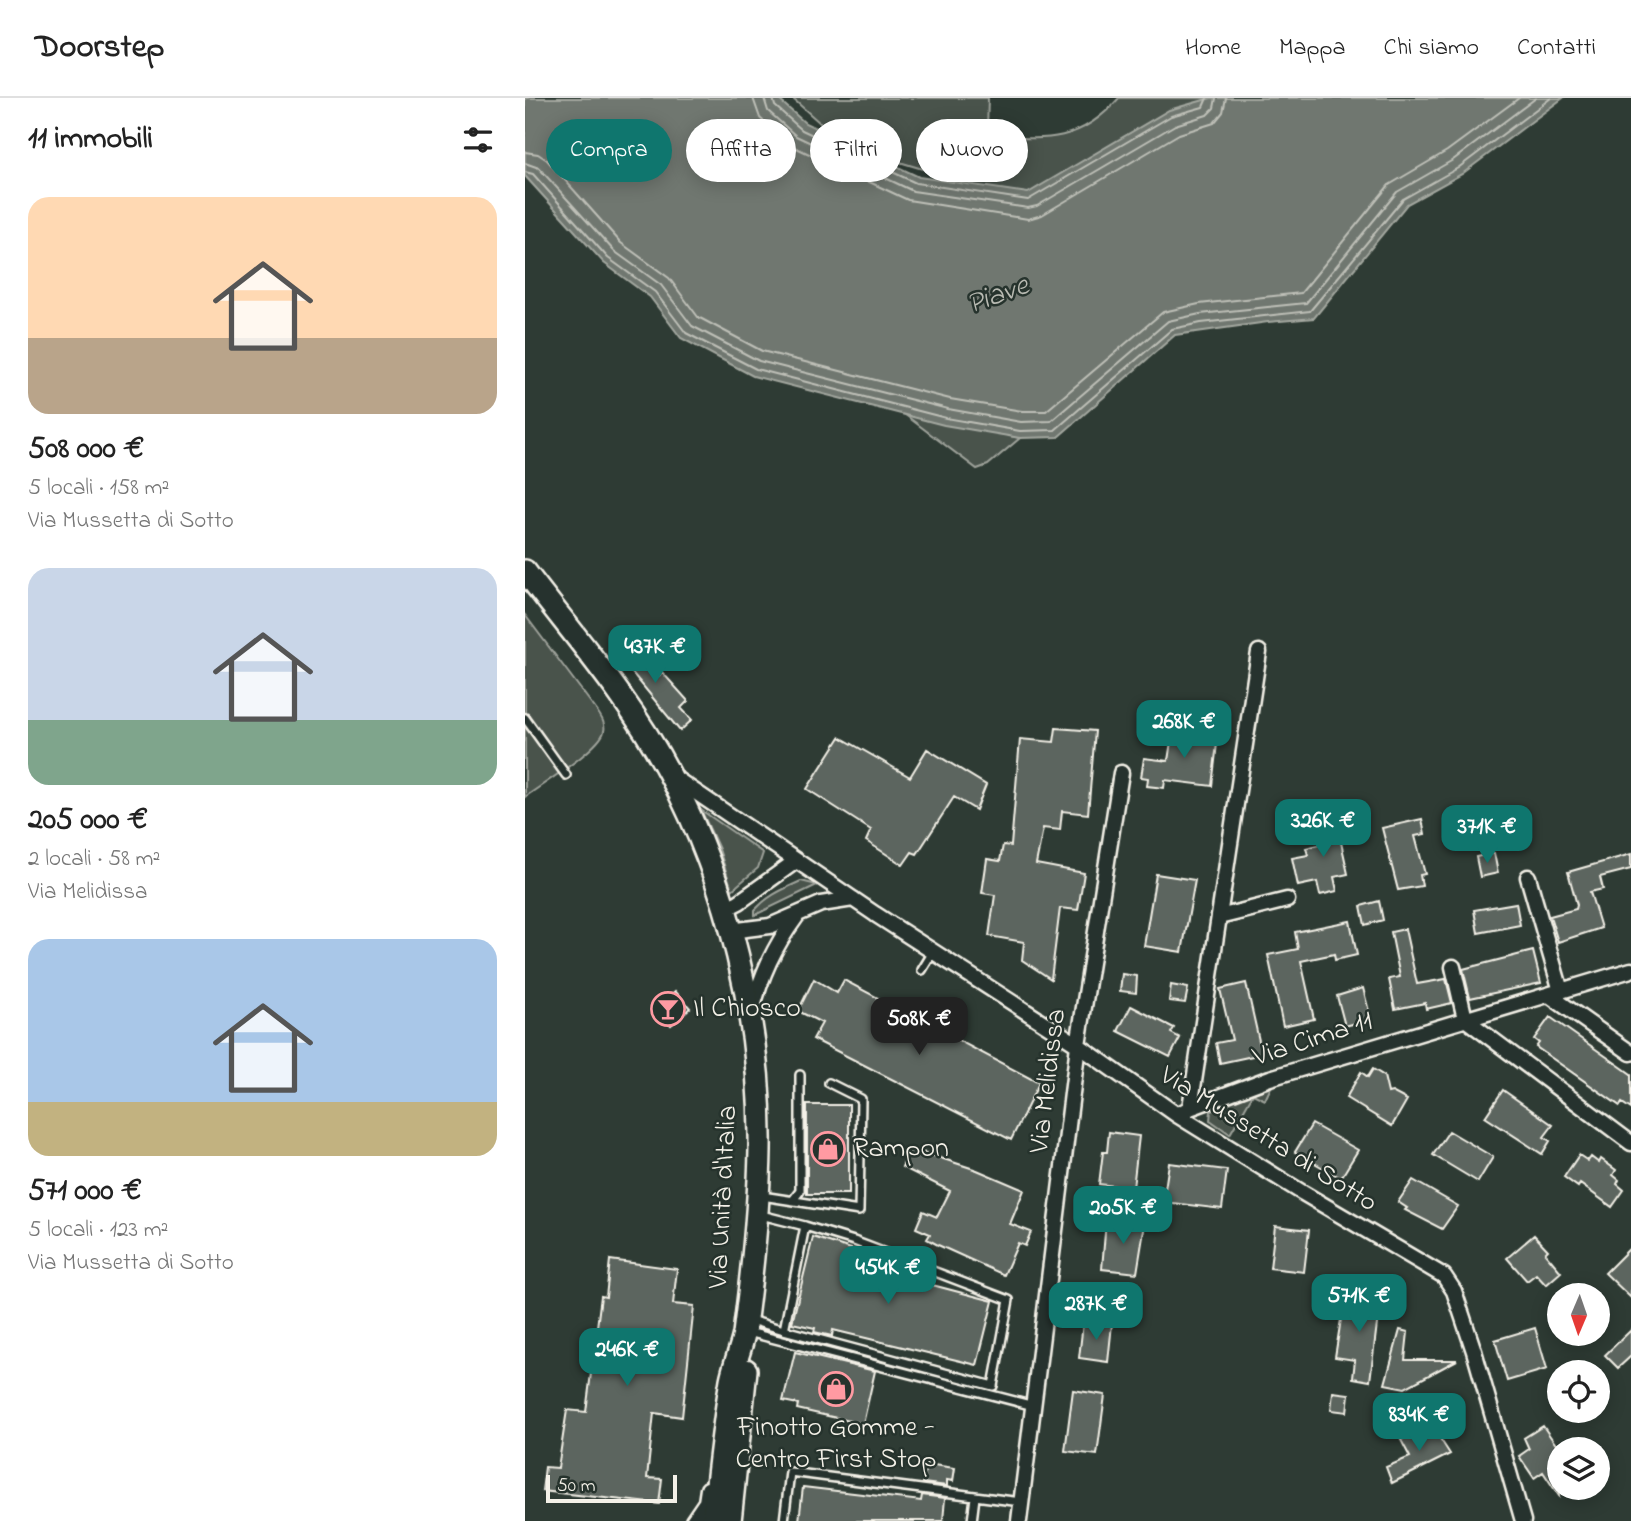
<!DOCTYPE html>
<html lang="it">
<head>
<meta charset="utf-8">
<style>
	body { margin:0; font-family:"Indie Flower",sans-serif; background:#f2f2f2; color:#222; height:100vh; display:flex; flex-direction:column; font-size:26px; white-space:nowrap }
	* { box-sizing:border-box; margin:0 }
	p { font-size:23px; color:#767676 }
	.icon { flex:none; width:38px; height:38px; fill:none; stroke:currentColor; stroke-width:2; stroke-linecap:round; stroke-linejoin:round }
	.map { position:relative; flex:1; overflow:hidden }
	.panel { display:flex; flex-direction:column; background:#fff; width:525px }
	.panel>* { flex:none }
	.hud { position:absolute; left:21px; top:21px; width:665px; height:63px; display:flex; gap:14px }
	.needle { width:46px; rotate:182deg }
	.buttons { position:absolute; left:1022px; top:1185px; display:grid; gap:14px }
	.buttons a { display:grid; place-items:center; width:63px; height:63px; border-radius:50%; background:#fff; box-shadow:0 4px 18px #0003; font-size:35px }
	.scale { position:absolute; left:21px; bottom:18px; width:131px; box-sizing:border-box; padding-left:7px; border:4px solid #f4f1e8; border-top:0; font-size:19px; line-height:24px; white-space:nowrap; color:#f4f1e8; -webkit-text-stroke:5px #26332d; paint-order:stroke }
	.price { position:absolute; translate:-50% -60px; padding:0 16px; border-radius:14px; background:#0f766e; color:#fff; font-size:23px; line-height:46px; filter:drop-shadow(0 2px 4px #0008) }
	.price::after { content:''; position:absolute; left:50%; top:42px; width:21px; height:16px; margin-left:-10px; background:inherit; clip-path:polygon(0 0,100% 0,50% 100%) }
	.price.active { background:#222; color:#fff }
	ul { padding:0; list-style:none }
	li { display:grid; align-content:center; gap:14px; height:371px; padding:0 28px }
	li span { display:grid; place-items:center; height:217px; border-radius:21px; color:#555 }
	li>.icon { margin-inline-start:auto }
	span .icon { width:126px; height:126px; fill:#fffc; stroke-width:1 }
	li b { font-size:30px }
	h2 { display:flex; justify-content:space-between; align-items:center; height:84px; padding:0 28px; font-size:30px }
	.chip { padding:0 24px; border-radius:32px; background:#fff; box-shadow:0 4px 18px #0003; font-size:24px; line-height:63px }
	.chip.active { background:#0f766e; color:#fff }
	header { display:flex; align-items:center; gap:42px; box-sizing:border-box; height:98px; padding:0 35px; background:#fff; border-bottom:2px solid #e0e0e0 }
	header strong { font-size:33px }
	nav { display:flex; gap:38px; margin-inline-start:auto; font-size:24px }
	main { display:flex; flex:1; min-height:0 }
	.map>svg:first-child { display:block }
	.green { fill:#48524c; stroke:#9ea29a; stroke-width:2 }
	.water { fill:#6f7770; stroke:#a4a8a0; stroke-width:2 }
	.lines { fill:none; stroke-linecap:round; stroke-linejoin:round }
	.shore { stroke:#bfc0b8; stroke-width:2 }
	.building { fill:#5c655e; stroke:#f4f1e8; stroke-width:2 }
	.lane-casing { stroke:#f4f1e8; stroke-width:12 }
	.street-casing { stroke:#f4f1e8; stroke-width:19 }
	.secondary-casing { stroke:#f4f1e8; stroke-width:26 }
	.lane { stroke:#26332d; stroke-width:7 }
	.street { stroke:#26332d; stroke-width:14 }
	.secondary { stroke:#26332d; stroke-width:21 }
	.labels { text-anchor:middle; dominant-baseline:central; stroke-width:5; stroke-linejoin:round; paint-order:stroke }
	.poi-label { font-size:28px; fill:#f4f1e8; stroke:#26332d; text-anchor:start }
	.street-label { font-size:28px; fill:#f4f1e8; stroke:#26332d }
	.water-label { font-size:30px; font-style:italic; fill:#b8bab2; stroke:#26332d }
</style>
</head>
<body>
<header>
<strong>Doorstep</strong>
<nav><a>Home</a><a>Mappa</a><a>Chi siamo</a><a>Contatti</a></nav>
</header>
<main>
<section class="panel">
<h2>11 immobili<svg class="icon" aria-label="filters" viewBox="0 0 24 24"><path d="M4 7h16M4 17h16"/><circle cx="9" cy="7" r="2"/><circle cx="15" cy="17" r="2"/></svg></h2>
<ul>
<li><span style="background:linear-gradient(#ffd9b3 65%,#b9a48a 0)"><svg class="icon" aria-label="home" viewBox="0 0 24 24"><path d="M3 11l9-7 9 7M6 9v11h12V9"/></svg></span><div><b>508 000 €</b><p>5 locali · 158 m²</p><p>Via Mussetta di Sotto</p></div></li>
<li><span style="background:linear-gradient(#c9d6e8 70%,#7fa58c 0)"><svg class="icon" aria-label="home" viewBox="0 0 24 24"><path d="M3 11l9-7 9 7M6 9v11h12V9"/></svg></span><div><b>205 000 €</b><p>2 locali · 58 m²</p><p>Via Melidissa</p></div></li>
<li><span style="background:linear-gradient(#a9c7e8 75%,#c2b280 0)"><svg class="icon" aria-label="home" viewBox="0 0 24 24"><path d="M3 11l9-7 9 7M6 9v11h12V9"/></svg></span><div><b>571 000 €</b><p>5 locali · 123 m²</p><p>Via Mussetta di Sotto</p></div></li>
</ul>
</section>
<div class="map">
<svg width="1106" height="1423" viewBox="0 0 1106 1423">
	<rect width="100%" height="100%" fill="#2e3b34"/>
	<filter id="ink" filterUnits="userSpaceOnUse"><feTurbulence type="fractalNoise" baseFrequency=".0143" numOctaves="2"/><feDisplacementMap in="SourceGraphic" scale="14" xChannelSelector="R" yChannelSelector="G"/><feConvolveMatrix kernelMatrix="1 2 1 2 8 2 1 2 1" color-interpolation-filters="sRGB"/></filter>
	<g filter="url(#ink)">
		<path class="green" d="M267,0H463L462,32L469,37C522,44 557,43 594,0H694L528,101L435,89L414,76L335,52L314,42Z
			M379,316L495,340L463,367L452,371Z
			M0,517L72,613C76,619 81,626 79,633C76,650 16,687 0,699Z
			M176,712L238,755L233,770L207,792L194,751Z
			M276,783L292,787L230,817V812C243,797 259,791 276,783Z
			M746,989L740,1002L728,996L705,1036L685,1022L686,1013L708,1002Z"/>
		<path class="water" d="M0,0H252L280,25L394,79L503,95L644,12L686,0H1038L937,76L882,106L789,220L743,224L650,237L533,339L495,340L419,327L228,278L156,240L125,199L79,165L0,78Z"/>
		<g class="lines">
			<path class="shore" d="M228,0L235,20L265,47L383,102L503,121L517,117L654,36L689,25L698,14L701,0
				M239,0L243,13L271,38L388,93L503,110L512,108L650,27L682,17L689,10L691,0
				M248,0L250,8L277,32L391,85L503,102L646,18L678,9L682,0
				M0,54L13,56L22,62L96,145L144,180L173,219L237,253L425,301L497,313H521L638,214L674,206L776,195L864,87L922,53L994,0
				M0,65L14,70L89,153L136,187L167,228L234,263L423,311L496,324L526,323L643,223L675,216L781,205L872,94L928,62L1011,0
				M0,74L8,76L83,160L130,194L161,235L231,271L421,320L495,333L530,332L647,231L676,225L785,213L878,101L933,70L1026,0"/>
		</g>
		<path class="building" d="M95,541L112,553L134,578L137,574L163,603L156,610L167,622L155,633L86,549Z
			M531,630L570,633L563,716L537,713L535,732L518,730L511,766L559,775L553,812L535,810L526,881L497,862L499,844L464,838L470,797L457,795L462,761L475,763L478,747L486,748L495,641L529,644Z
			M648,630L693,637L687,688L640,682L639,690L622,688L623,680L616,679L619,660L643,663Z
			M315,639L385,679L402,651L461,687L451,712L429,699L392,756L387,754L378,767L341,743L346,732L282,691Z
			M810,717L823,776L809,779L812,793L795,797L792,784L773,788L767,760L783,757L781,750L798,746L793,721Z
			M897,721L900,736L890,738L900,776L895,777L897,788L873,792L857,730Z
			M969,755L973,775L955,779L951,759Z
			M1106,756V771L1075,779L1078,791L1065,794L1076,830L1033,844L1025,818L1051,811L1052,807L1043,774Z
			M631,776L670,782L657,854L619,848Z
			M854,803L858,822L840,827L836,808Z
			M991,805L995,827L953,835L949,812Z
			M825,823L832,857L810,862L809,856L776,863L789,921L758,928L743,857L773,851L770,834Z
			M880,831L892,886L921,881L927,905L901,911L900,905L870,911L864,881L875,879L866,834Z
			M1008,853L1016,885L945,900L938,871Z
			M597,876L612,878L611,895L595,893Z
			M289,881L312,895L319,882L514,985L486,1042L288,941L297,925L273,913Z
			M721,885L737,956L695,965L691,945L707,942L695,891Z
			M646,887L663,890L660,905L644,903Z
			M838,890L846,921L820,928L812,898Z
			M150,893L165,910L146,927L134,915L137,913L133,909Z
			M606,908L649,930L646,935L655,940L645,959L593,933Z
			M1025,919L1106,976V1011L1097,1005L1095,1008L1011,949L1014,945L1009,941Z
			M848,971L859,978L863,995L867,994L882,1002L867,1028L821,1000L836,974L843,979Z
			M978,992L1028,1027L1019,1039L1025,1043L1017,1056L960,1019Z
			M282,1007H324V1096H282Z
			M787,1026L833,1052L816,1080L770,1054Z
			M924,1033L968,1059L953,1084L908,1057Z
			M584,1034L614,1038L608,1090L574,1086L578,1054H582Z
			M385,1050L452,1072L499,1092L485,1126L506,1134L500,1148L493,1145L479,1177L413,1147L402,1141L405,1136L391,1130L398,1113L412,1119L425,1093L377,1069Z
			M1054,1057L1063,1063L1066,1059L1074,1065L1076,1061L1091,1072L1088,1077L1094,1082L1092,1086L1099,1092L1087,1109L1055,1086L1053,1089L1039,1079Z
			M644,1065L702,1072L697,1111L638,1104Z
			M888,1082L933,1108L917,1131L880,1112L882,1110L873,1104Z
			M581,1122L620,1126L612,1175L577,1171Z
			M750,1128L784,1132L779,1174L745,1170Z
			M1009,1137L1023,1152L1020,1155L1036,1174L1021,1187L1011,1176L1002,1183L982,1160Z
			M288,1139L361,1162L358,1174L468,1203L452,1267L308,1232L307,1238L289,1234L290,1230L267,1225Z
			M1106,1149V1200L1080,1175Z
			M85,1162L152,1171L148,1206L169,1208L157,1319L129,1315L122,1380L137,1381L134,1406L17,1393L20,1369L33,1370L42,1312L61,1314L76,1198L81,1199Z
			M820,1196L855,1201L845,1283L828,1280L830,1262L810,1259Z
			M569,1224L587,1226L583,1264L554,1260L558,1225L568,1228Z
			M1010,1230L1022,1271L982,1283L970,1242Z
			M875,1232L883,1234L880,1262H932L880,1290L860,1286Z
			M1106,1232V1258L1093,1270L1080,1257Z
			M270,1254L350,1273L338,1326L272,1311L273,1306L258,1303Z
			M548,1292L580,1297L572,1357L540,1353Z
			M808,1294L824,1296L822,1314L806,1312Z
			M905,1325L925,1356L867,1385L861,1369L885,1359L876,1342Z
			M1018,1328L1034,1351V1398L1018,1374L1009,1380L994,1358L1004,1351L999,1340Z
			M401,1366L430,1370L428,1383L422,1382V1388L398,1385Z
			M278,1389L396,1403L397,1397L420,1400L418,1423H274Z"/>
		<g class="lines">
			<g class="lane-casing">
				<path id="lane" d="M0,620L41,677
					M397,872L408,854
					M237,1098L334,1113L336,1001L304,985
					M268,1102L275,1093V977
					M225,1222L259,1232L280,1128L236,1117
					M259,1232L468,1288L484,1202L329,1143L280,1128
					M223,1234L509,1308
					M259,1423L265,1374L496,1404
					M447,1423L450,1399"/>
			</g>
			<g class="street-casing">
				<path id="street" d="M147,678L350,816L553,947L652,1017L778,1095L919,1178L929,1193L949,1253L998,1423
					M1003,779L1036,893
					M198,812L214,804L271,763
					M694,819L762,802
					M205,833L245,828L296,806L328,801
					M928,869L940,921L1106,1045
					M1024,897L1106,955
					M227,913C236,877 249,849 271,819
					M665,1010L734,554
					M652,1017L665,1010L745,980L1106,872
					M168,1423L181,1404L183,1391
					M494,1423L553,947L596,675"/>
			</g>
			<g class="secondary-casing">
				<path id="secondary" d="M0,473C49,538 106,602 144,675C204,788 237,924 235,1052C234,1113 227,1175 219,1236C216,1251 209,1266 206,1282C198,1328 193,1376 188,1423
					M205,1423L221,1272"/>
			</g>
			<use href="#lane" class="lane"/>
			<use href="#street" class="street"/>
			<use href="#secondary" class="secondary"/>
		</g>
	</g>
	<defs>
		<g id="bar-ring" transform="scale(1.75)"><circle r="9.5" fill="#26332d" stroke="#ff9aa2" stroke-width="1.5"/><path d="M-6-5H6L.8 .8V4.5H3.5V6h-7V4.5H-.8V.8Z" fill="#ff9aa2"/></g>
		<g id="shop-ring" transform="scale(1.75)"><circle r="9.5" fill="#26332d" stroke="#ff9aa2" stroke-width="1.5"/><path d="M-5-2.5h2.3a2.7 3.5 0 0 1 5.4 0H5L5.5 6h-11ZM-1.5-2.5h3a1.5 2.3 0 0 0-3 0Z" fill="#ff9aa2"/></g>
	</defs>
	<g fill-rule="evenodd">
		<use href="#bar-ring" x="143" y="911"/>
		<use href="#shop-ring" x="303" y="1051"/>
		<use href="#shop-ring" x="311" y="1291"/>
	</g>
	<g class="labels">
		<g class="poi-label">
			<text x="168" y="911">Il Chiosco</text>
			<text x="328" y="1051">Rampon</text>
			<text x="311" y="1330" text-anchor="middle">Finotto Gomme -<tspan x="311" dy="32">Centro First Stop</tspan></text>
		</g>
		<g class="street-label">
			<text transform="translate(788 942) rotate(-18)">Via Cima 11</text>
			<text transform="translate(524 983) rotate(-83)">Via Melidissa</text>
			<text transform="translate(743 1042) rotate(32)">Via Mussetta di Sotto</text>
			<text transform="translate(199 1099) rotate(-87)">Via Unità d'Italia</text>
		</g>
		<g class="water-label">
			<text transform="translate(473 198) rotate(-20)">Piave</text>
		</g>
	</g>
</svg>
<div class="buttons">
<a><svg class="needle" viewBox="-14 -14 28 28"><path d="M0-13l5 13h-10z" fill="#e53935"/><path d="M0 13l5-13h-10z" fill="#767676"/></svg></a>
<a><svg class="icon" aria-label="locate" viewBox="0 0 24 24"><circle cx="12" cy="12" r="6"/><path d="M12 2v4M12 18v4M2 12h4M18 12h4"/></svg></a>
<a><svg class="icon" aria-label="layers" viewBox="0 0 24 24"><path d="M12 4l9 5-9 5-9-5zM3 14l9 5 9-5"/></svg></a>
</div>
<div class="scale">50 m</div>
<b class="price" style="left:130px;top:587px">437K €</b>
<b class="price" style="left:659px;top:662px">268K €</b>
<b class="price" style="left:798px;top:761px">326K €</b>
<b class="price" style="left:962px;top:767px">371K €</b>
<b class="price active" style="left:394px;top:959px">508K €</b>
<b class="price" style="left:598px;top:1148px">205K €</b>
<b class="price" style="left:363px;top:1208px">454K €</b>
<b class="price" style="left:834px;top:1236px">571K €</b>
<b class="price" style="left:571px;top:1244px">287K €</b>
<b class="price" style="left:102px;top:1290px">246K €</b>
<b class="price" style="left:894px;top:1355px">834K €</b>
<div class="hud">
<a class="chip active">Compra</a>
<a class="chip">Affitta</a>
<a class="chip">Filtri</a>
<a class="chip">Nuovo</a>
</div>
</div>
</main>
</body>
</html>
